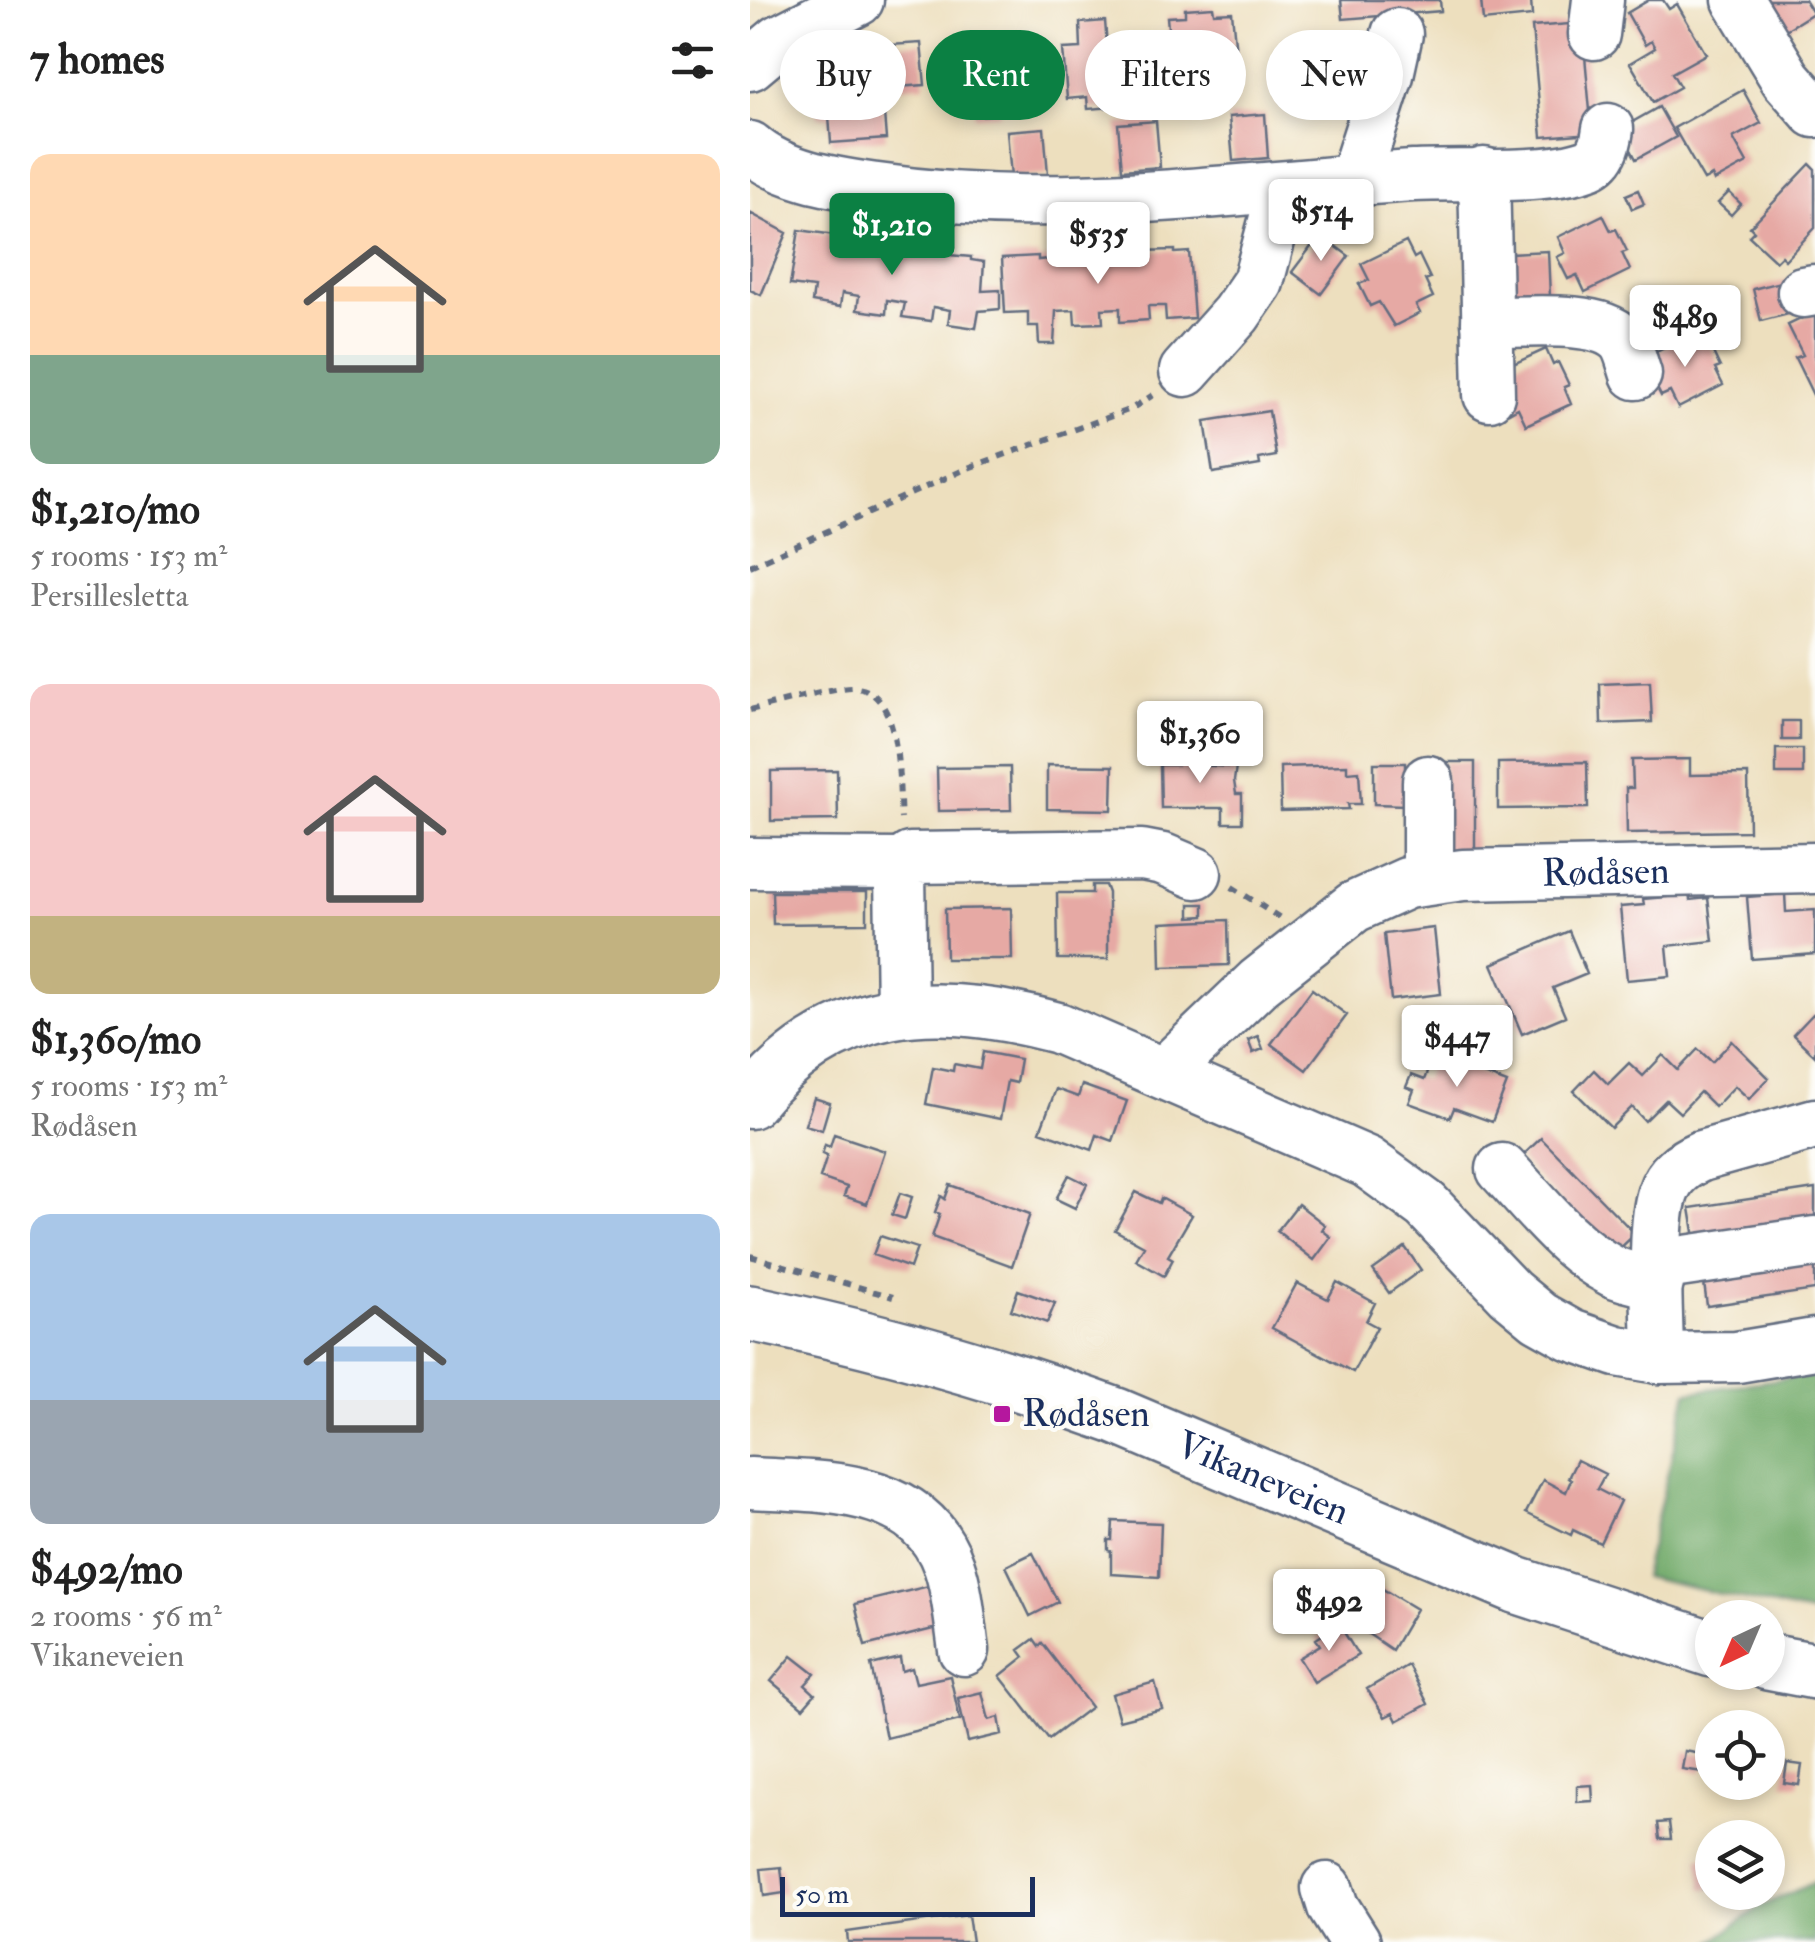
<!DOCTYPE html>
<html lang="en">
<head>
<meta charset="utf-8">
<style>
	body { margin:0; font-family:"IM FELL Double Pica",serif; background:#f2f2f2; color:#222; height:100vh; display:flex; flex-direction:column; font-size:38px; white-space:nowrap }
	* { box-sizing:border-box; margin:0 }
	p { font-size:32px; color:#767676 }
	.icon { flex:none; width:55px; height:55px; fill:none; stroke:currentColor; stroke-width:2; stroke-linecap:round; stroke-linejoin:round }
	.map { position:relative; flex:1; overflow:hidden }
	.sheet { display:flex; flex-direction:column; background:#fff; width:750px }
	.sheet>* { flex:none }
	.top-card { position:absolute; left:30px; top:30px; width:885px; height:90px; display:flex; gap:20px }
	.needle { width:65px; rotate:224deg }
	.fabs { position:absolute; left:945px; top:1600px; display:grid; gap:20px }
	.fabs a { display:grid; place-items:center; width:90px; height:90px; border-radius:50%; background:#fff; box-shadow:0 5px 15px #0003; font-size:50px }
	.scale { position:absolute; left:30px; bottom:25px; width:255px; box-sizing:border-box; padding-left:10px; border:5px solid #1b2f5e; border-top:0; font-size:28px; line-height:35px; white-space:nowrap; color:#1b2f5e; -webkit-text-stroke:8px #fdfcf7; paint-order:stroke }
	.price { position:absolute; translate:-50% -85px; padding:0 22px; border-radius:10px; background:#fff; color:#222; font-size:32px; line-height:65px; filter:drop-shadow(0 2px 5px #0008) }
	.price::after { content:''; position:absolute; left:50%; top:60px; width:30px; height:22px; margin-left:-15px; background:inherit; clip-path:polygon(0 0,100% 0,50% 100%) }
	.price.on { background:#0b8043; color:#fff }
	ul { padding:0; list-style:none }
	li { display:grid; align-content:center; gap:20px; height:530px; padding:0 30px }
	li span { display:grid; place-items:center; height:310px; border-radius:20px; color:#555 }
	li>.icon { margin-inline-start:auto }
	span .icon { width:180px; height:180px; fill:#fffc; stroke-width:1 }
	li b { font-size:42px }
	h2 { display:flex; justify-content:space-between; align-items:center; height:120px; padding:0 30px; font-size:42px }
	.tag { padding:0 35px; border-radius:45px; background:#fff; box-shadow:0 5px 15px #0003; font-size:35px; line-height:90px }
	.tag.on { background:#0b8043; color:#fff }
	main { display:flex; flex:1; min-height:0 }
	.map>svg:first-child { display:block }
	.forest { fill:#70a968; stroke:#466c63; stroke-width:2.5 }
	.building { fill:#e6a9a4 }
	.lines { fill:none; stroke-linecap:round; stroke-linejoin:round }
	.minor-casing { stroke:#646d80; stroke-width:55 }
	.major-casing { stroke:#646d80; stroke-width:60 }
	.path { stroke:#646d80; stroke-width:6; stroke-dasharray:8 8; stroke-linecap:butt }
	.minor { stroke:#fff; stroke-width:50 }
	.major { stroke:#fff; stroke-width:55 }
	.poi-dot { fill:#b5179e; stroke:#fdfcf7; stroke-width:4 }
	.labels { text-anchor:middle; dominant-baseline:central; stroke-width:8; stroke-linejoin:round; paint-order:stroke }
	.street-label { font-size:38px; fill:#1b2f5e; stroke:#fdfcf7 }
	.poi-label { font-size:38px; fill:#1b2f5e; stroke:#fdfcf7; text-anchor:start }
</style>
</head>
<body>
<main>
<section class="sheet">
<h2>7 homes<svg class="icon" aria-label="filters" viewBox="0 0 24 24"><path d="M4 7h16M4 17h16"/><circle cx="9" cy="7" r="2"/><circle cx="15" cy="17" r="2"/></svg></h2>
<ul>
<li><span style="background:linear-gradient(#ffd9b3 65%,#7fa58c 0)"><svg class="icon" aria-label="home" viewBox="0 0 24 24"><path d="M3 11l9-7 9 7M6 9v11h12V9"/></svg></span><div><b>$1,210/mo</b><p>5 rooms · 153 m²</p><p>Persillesletta</p></div></li>
<li><span style="background:linear-gradient(#f6c9c9 75%,#c2b280 0)"><svg class="icon" aria-label="home" viewBox="0 0 24 24"><path d="M3 11l9-7 9 7M6 9v11h12V9"/></svg></span><div><b>$1,360/mo</b><p>5 rooms · 153 m²</p><p>Rødåsen</p></div></li>
<li><span style="background:linear-gradient(#a9c7e8 60%,#9aa5b1 0)"><svg class="icon" aria-label="home" viewBox="0 0 24 24"><path d="M3 11l9-7 9 7M6 9v11h12V9"/></svg></span><div><b>$492/mo</b><p>2 rooms · 56 m²</p><p>Vikaneveien</p></div></li>
</ul>
</section>
<div class="map">
<svg width="1065" height="1942" viewBox="0 0 1065 1942">
	<rect width="100%" height="100%" fill="#fdfcf7"/>
	<filter id="ink" filterUnits="userSpaceOnUse"><feTurbulence type="fractalNoise" baseFrequency=".01" numOctaves="2"/><feDisplacementMap in="SourceGraphic" scale="20" xChannelSelector="R" yChannelSelector="G"/><feConvolveMatrix kernelMatrix="1 2 1 2 8 2 1 2 1" color-interpolation-filters="sRGB"/></filter>
	<filter id="wash" filterUnits="userSpaceOnUse"><feTurbulence type="fractalNoise" baseFrequency=".0048" numOctaves="4" result="noise"/><feDisplacementMap in="SourceGraphic" scale="40" xChannelSelector="R" yChannelSelector="G"/><feGaussianBlur stdDeviation="2.25" result="paint"/><feColorMatrix in="noise" values="0 0 0 0 0 0 0 0 0 0 0 0 0 0 0 0 0 1.4 0 .05"/><feComposite in="paint" operator="in"/></filter>
	<g filter="url(#wash)">
		<rect width="100%" height="100%" fill="#eddfbe"/>
		<path class="forest" d="M1065,1374V1615L893,1577L937,1392Z
			M1065,1882V1942H962L1011,1906Z"/>
		<g id="blocks">
			<path class="building" d="M591,0H690L691,11L593,19Z
				M731,0H781L782,16L733,21Z
				M899,0H913L919,9L927,4L956,54L922,73L930,87L903,102L880,63L905,48L901,41L895,45L877,13Z
				M1015,0H1055L1063,13L1034,31Z
				M463,7L464,13L482,12L487,64L466,66L467,79L443,81L442,68L422,70L417,17L435,16V9Z
				M355,21L357,46L378,44L381,94L362,95L363,107L338,109L337,97L317,99L313,49L331,48L330,23Z
				M832,23L842,133L792,137L782,27Z
				M171,43L175,85L132,88L136,139L81,143L79,116L69,117L64,102L67,96L78,95L76,68L125,64L123,46Z
				M246,48V52L265,51L270,100L250,102L251,114L225,116L224,104L204,105L201,56Z
				M993,90L1011,123L983,138L997,163L964,181L962,176L954,180L924,128Z
				M909,107L926,137L886,159L870,129Z
				M515,114L518,158L483,161L479,117Z
				M406,121L410,167L372,170L368,124Z
				M294,128L298,174L261,177L257,131Z
				M1060,164L1065,169V228L1035,260L1031,256L1026,261L999,236L1004,231L1000,227Z
				M888,190L894,204L882,209L876,195Z
				M979,192L991,204L981,215L968,203Z
				M0,213L37,233L11,295L0,290Z
				M853,215L861,231L866,229L877,251L872,253L880,270L835,292L827,275L818,279L807,257L815,253L808,237Z
				M49,230L85,235L84,239L94,240V237L130,243V246L139,247L140,244L176,250L175,253L221,257V260L234,262L232,291L250,290V309L229,311L226,328L198,324L200,310L183,307L181,321L152,317L155,303L137,300L136,314L107,310L109,296L92,293L90,307L62,302L64,288L40,285Z
				M570,235L599,256L571,294L542,272Z
				M656,242L664,258L669,255L680,278L675,280L683,297L666,305L670,313L644,326L629,302L620,306L609,284L619,280L611,264Z
				M425,250V253L439,252L444,318L416,320L415,306H398L399,320L370,322V308L352,309L353,323L325,324L324,310L306,311L304,344H289L288,326H278V312L255,313L252,258L288,256V260L298,259V256L334,254V258L344,257L343,254L380,252V255H389V251Z
				M798,251L800,297L762,298L760,253Z
				M1038,280L1046,312L1011,321L1003,289Z
				M1065,312V399L1045,358L1053,355L1038,325Z
				M945,331L953,347L959,344L970,367L965,369L973,385L928,408L920,392L911,396L900,374L901,354Z
				M796,349L803,365L808,362L819,385L814,387L821,404L776,425L768,408L759,413L749,390L750,370Z
				M519,411L526,456L509,459L510,465L463,473L455,421Z
				M900,682L902,722L851,724L850,684Z
				M1032,721H1049V740H1032Z
				M427,746L446,747V765L486,767L484,781L486,794H492V823H473V808H411L410,765H427Z
				M1026,749H1053V774H1026Z
				M940,759V775L998,774L999,831L877,833L876,788H883L882,760Z
				M694,762H725V857H694Z
				M837,762L838,808L748,809V763Z
				M624,763H655V805L624,804Z
				M297,765L363,766L362,810L297,809Z
				M597,765V772L609,771L611,804H598L599,809L531,811L530,767Z
				M260,767L261,810L188,811L187,768Z
				M87,770L88,820L21,821V771Z
				M342,885H355L358,893V959H308L307,893H342Z
				M22,892H117V923L23,924Z
				M1035,894L1036,912L1065,910V954L1002,959L997,897Z
				M939,895L940,900L958,898L963,941L917,946L920,976L877,980L870,907L894,905L893,899Z
				M440,904H454V916L440,917Z
				M261,908L262,959H196L195,909Z
				M478,920L479,965L411,967L410,923Z
				M684,928L691,994L641,1000L634,934Z
				M819,931L837,974L803,988L815,1016L772,1034L742,964Z
				M562,989L597,1015L556,1070L521,1044Z
				M1063,1014L1065,1016V1056L1043,1035Z
				M508,1036L513,1049L503,1053L498,1040Z
				M982,1041L1019,1078L999,1099L985,1086L965,1107L950,1092L930,1113L916,1100L895,1121L882,1107L861,1128L824,1091L844,1070L858,1084L879,1063L893,1076L913,1055L928,1070L948,1049L962,1062Z
				M233,1052L270,1059L266,1083L257,1081L250,1119L176,1104L183,1067L203,1071L204,1064L230,1069Z
				M684,1055L757,1083L742,1122L704,1108L700,1118L659,1103L664,1090L656,1087L661,1075L674,1080Z
				M332,1085L377,1101L363,1141L347,1135L342,1150L290,1131L306,1089L328,1097Z
				M64,1098L80,1103L72,1130L55,1125Z
				M84,1134L135,1151L117,1204L94,1196L97,1187L70,1178L77,1156L72,1154L75,1145L80,1147Z
				M791,1138L885,1234L863,1255L769,1159Z
				M319,1175L337,1184L325,1208L306,1199Z
				M200,1185L280,1214L262,1266L182,1237L190,1214L185,1212L191,1196L195,1199Z
				M1065,1189V1220L945,1238L940,1208Z
				M386,1192L409,1203L411,1198L442,1215L418,1256L423,1259L414,1276L386,1260L394,1246L365,1230Z
				M150,1193L162,1197L155,1219L142,1215Z
				M548,1204L575,1225L572,1230L581,1237L564,1260L527,1231Z
				M130,1236L167,1248L160,1268L123,1255Z
				M655,1247L671,1270L639,1293L623,1270Z
				M1065,1259V1290L957,1306L953,1275Z
				M587,1282L625,1303L616,1321L627,1327L603,1372L522,1328L547,1283L578,1299Z
				M268,1290L305,1303L297,1323L261,1310Z
				M827,1460L855,1474L847,1489L870,1501L850,1543L823,1530L821,1535L776,1513L793,1480L816,1492L821,1480L818,1478Z
				M363,1521L411,1523L409,1577L361,1574V1551L358,1550V1540H362Z
				M283,1553L308,1602L280,1616L256,1566Z
				M187,1584L192,1606L182,1608L187,1628L115,1646L105,1604Z
				M620,1587L629,1592L631,1588L666,1609L642,1650L599,1621Z
				M589,1624L608,1655L564,1682L549,1658L570,1645L566,1639Z
				M284,1639L289,1646L292,1643L341,1707L299,1739L250,1676L274,1657L269,1650Z
				M42,1656L65,1674L55,1685L65,1694L53,1708L21,1681Z
				M150,1658L152,1671L162,1668L166,1683L200,1676L210,1720L136,1738L121,1665Z
				M658,1665L678,1704L647,1721L643,1713L635,1717L617,1689Z
				M405,1682L412,1709L369,1720L362,1694Z
				M232,1692L239,1720L249,1717L252,1734L218,1742L208,1698Z
				M935,1751L956,1755L953,1772L932,1769Z
				M1037,1763L1052,1765L1049,1785L1034,1783Z
				M842,1785L843,1801L827,1802V1786Z
				M919,1822L921,1839H910L908,1823Z
				M962,1856V1888L953,1889L949,1858Z
				M31,1867L34,1893L14,1896L11,1869Z
				M218,1915L222,1942H98L97,1932Z"/>
		</g>
	</g>
	<g filter="url(#ink)">
		<use href="#blocks" fill-opacity="0" stroke="#646d80" stroke-width="2.5"/>
		<g class="lines">
			<g class="minor-casing">
				<g id="minor">
					<path d="M988,0L1036,79L1065,112"/>
					<path d="M844,34L848,0"/>
					<path d="M0,65L30,40L108,0"/>
					<path d="M0,147C32,176 86,183 127,189C311,216 480,188 663,176C711,173 793,180 836,165C852,160 856,144 858,129"/>
					<path d="M734,173L739,395"/>
					<path d="M604,181L638,75L647,34"/>
					<path d="M1053,292L1065,290"/>
					<path d="M737,322C772,323 845,314 870,338C879,346 882,363 886,374"/>
					<path d="M435,371L486,314L508,282L533,188"/>
					<path d="M678,781V879"/>
					<path d="M0,863L153,864"/>
					<path d="M152,1010L150,872L153,864L160,858L392,855L413,859L446,873"/>
					<path id="s1" d="M414,1073L509,982L604,907L657,883L713,875L1065,868"/>
					<path d="M0,1103C84,998 187,995 308,1028L617,1162L676,1205L760,1293L789,1317L821,1335L867,1351L908,1358L987,1357L1065,1344"/>
					<path d="M752,1169C785,1204 819,1249 862,1271C877,1278 893,1280 908,1283"/>
					<path d="M908,1265L1065,1242"/>
					<path d="M908,1358C908,1317 901,1227 913,1193C919,1174 933,1164 951,1156L1065,1124"/>
					<path d="M0,1483C72,1487 170,1482 199,1566C208,1592 210,1623 214,1650"/>
					<path d="M577,1888L583,1907L605,1942"/>
				</g>
			</g>
			<g class="major-casing">
				<g id="major">
					<path id="s2" d="M0,1313C125,1339 246,1372 366,1416L766,1585L962,1649"/>
					<path d="M1018,1662L1065,1671"/>
				</g>
			</g>
			<path class="path" d="M0,566L218,468L381,409L403,395
				M0,710C22,705 89,686 107,688C153,693 148,785 151,819
				M482,887L530,918
				M0,1256L143,1297
				M979,1606L1020,1616"/>
			<use href="#minor" class="minor"/>
			<use href="#major" class="major"/>
		</g>
	</g>
	<rect class="poi-dot" x="242" y="1404" width="20" height="20" rx="5"/>
	<g class="labels">
		<g class="street-label">
			<text stroke="none"><textPath href="#s1" startOffset="510">Rødåsen</textPath></text>
			<text stroke="none"><textPath href="#s2" startOffset="540">Vikaneveien</textPath></text>
		</g>
		<g class="poi-label">
			<text x="272" y="1414">Rødåsen</text>
		</g>
	</g>
</svg>
<div class="fabs">
<a><svg class="needle" viewBox="-14 -14 28 28"><path d="M0-13l5 13h-10z" fill="#e53935"/><path d="M0 13l5-13h-10z" fill="#767676"/></svg></a>
<a><svg class="icon" aria-label="locate" viewBox="0 0 24 24"><circle cx="12" cy="12" r="6"/><path d="M12 2v4M12 18v4M2 12h4M18 12h4"/></svg></a>
<a><svg class="icon" aria-label="layers" viewBox="0 0 24 24"><path d="M12 4l9 5-9 5-9-5zM3 14l9 5 9-5"/></svg></a>
</div>
<div class="scale">50 m</div>
<b class="price" style="left:571px;top:264px">$514</b>
<b class="price on" style="left:142px;top:278px">$1,210</b>
<b class="price" style="left:348px;top:287px">$535</b>
<b class="price" style="left:935px;top:370px">$489</b>
<b class="price" style="left:450px;top:786px">$1,360</b>
<b class="price" style="left:707px;top:1090px">$447</b>
<b class="price" style="left:579px;top:1654px">$492</b>
<div class="top-card">
<a class="tag">Buy</a>
<a class="tag on">Rent</a>
<a class="tag">Filters</a>
<a class="tag">New</a>
</div>
</div>
</main>
</body>
</html>
